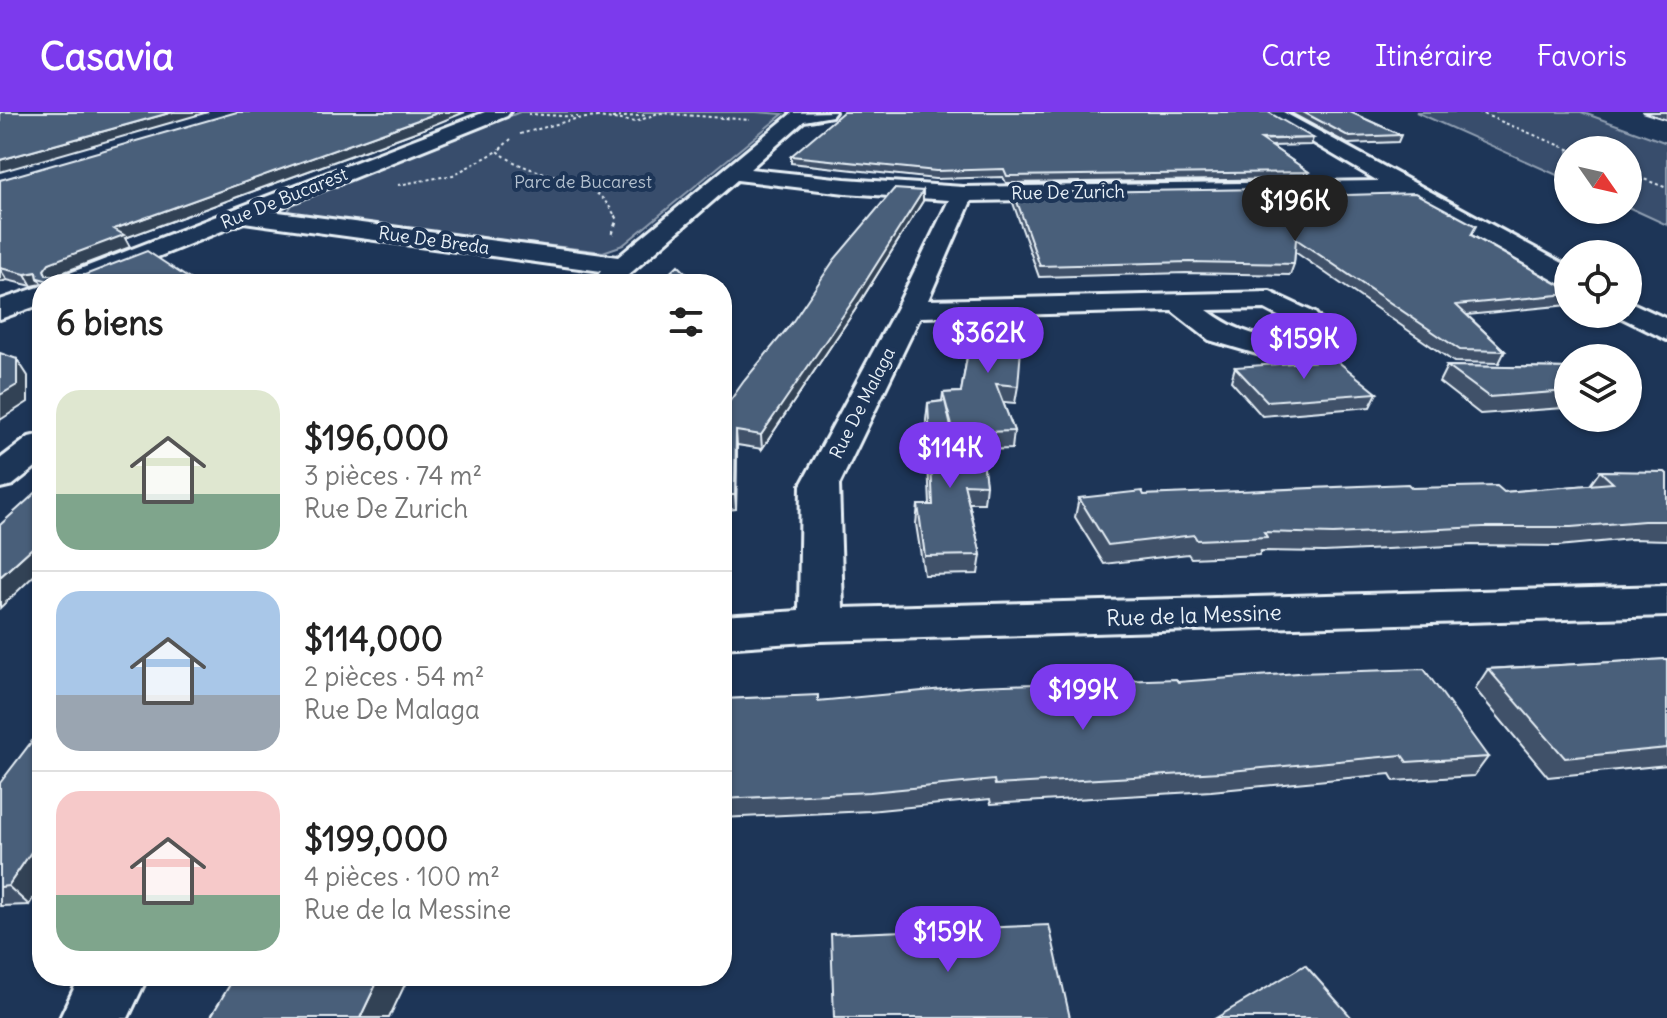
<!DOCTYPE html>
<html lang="fr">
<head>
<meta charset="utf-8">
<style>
	body { margin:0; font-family:Delius,sans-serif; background:#f6f6f6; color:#222; height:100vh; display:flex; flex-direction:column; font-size:30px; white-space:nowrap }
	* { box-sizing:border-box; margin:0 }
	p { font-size:26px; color:#767676 }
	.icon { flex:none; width:44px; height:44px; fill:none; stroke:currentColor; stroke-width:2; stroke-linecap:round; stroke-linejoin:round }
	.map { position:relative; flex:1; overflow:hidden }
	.panel { position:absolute; left:32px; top:162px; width:700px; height:712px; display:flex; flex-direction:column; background:#fff; border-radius:32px; box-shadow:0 2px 6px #0004 }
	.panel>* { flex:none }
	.needle { width:52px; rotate:124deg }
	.fabs { position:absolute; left:1554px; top:24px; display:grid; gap:16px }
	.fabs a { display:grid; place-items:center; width:88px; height:88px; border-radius:50%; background:#fff; box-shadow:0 2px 6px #0004; font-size:40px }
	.price { position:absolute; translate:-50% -68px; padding:0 18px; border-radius:28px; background:#7c3aed; color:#fff; font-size:26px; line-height:52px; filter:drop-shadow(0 2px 4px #0008) }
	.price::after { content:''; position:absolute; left:50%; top:48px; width:24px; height:18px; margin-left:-12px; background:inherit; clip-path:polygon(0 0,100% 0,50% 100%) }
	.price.selected { background:#222; color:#fff }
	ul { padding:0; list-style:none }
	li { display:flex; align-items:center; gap:24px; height:200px; padding:0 24px }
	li+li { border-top:2px solid #e0e0e0 }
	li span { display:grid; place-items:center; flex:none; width:224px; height:160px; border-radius:24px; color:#555 }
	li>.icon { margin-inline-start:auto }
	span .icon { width:96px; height:96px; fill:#fffc; stroke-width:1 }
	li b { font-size:34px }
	h2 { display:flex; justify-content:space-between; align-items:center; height:96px; padding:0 24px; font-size:34px }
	header { display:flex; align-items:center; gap:48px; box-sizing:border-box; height:112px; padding:0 40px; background:#7c3aed; color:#fff }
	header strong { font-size:38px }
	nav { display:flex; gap:44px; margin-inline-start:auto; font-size:28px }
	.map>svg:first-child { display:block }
	.green { fill:#374d6c; stroke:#909fb2; stroke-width:2 }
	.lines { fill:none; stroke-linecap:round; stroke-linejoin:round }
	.minor-casing { stroke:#e8f1f8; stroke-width:6 }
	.path-far1 { stroke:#e8f1f8; stroke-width:2; stroke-dasharray:3 3; stroke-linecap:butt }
	.path { stroke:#e8f1f8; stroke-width:3; stroke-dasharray:4 4; stroke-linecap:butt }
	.minor { fill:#1d3557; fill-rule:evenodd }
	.wall { fill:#3f5169; stroke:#e8f1f8; stroke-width:2 }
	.shaded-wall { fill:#334255; stroke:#e8f1f8; stroke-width:2 }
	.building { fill:#495e7a; stroke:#e8f1f8; stroke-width:2 }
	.labels { text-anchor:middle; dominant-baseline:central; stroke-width:8; stroke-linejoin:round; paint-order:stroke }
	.far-park-label { font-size:18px; fill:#b3c0ce; stroke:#1d3557 }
	.far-street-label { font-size:18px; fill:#e8f1f8; stroke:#1d3557 }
	.street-label { font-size:22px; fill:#e8f1f8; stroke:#1d3557 }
</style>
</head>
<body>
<header>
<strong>Casavia</strong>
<nav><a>Carte</a><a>Itinéraire</a><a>Favoris</a></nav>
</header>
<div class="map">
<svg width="1667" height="906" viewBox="0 0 1667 906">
	<rect width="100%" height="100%" fill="#1d3557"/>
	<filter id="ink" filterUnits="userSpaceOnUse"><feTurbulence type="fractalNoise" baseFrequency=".0125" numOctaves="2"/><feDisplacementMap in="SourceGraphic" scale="16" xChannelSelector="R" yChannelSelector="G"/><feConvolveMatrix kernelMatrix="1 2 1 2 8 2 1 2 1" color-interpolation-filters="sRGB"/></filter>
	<g filter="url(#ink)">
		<path class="green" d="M520,0H756L783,2L623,133L603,140L292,103L288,99L293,91Z
			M1416,0H1581L1667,31V113L1628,95V38H1568V68Z"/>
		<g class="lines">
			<g class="minor-casing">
				<path id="minor" d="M485,0H510L507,4L271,99L618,145L792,1L835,0L832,4L804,9L750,57L845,67L963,75L1378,69L1261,0H1283L1568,154V173L1559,171L1401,82L971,89L928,188L1270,180L1315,201L1336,226L1327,242L1275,247L1264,244L1209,228L1172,199L920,205L839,373L843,496L1667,474V504L821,529L722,536V504L799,499L801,373L896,197L949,88L845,81L737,68L618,172H592L601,159L244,110L91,172H53L57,166ZM1265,197L1295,213L1305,227C1267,229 1237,221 1207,198Z
					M42,174V192L0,207V188Z
					M1628,189L1667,207V228L1618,204L1617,202H1628Z
					M42,322V350L13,373L0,376V347L29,325Z
					M80,864H148L128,906H60Z"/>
			</g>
			<path class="path-far1" d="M1478,0L1571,38
				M528,2L578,5
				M612,6L647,3
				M520,22L575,7L598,5L636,10L658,1L750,8
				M511,27L498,39C536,72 587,54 614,102
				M1628,61L1667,76
				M398,73L453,63L498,39"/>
			<path class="path" d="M612,122L617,107L613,100"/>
			<use href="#minor" class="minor"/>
		</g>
		<path class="wall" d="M1289,0H1350L1401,23L1398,30L1348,32Z
			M1642,0H1667V8Z
			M426,16L125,126L130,135L56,163L197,172H42L32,174L7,168L0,170V68Z
			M1313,26L1311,33L1271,34L1309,60L1306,67L1006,71L1003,65L935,67L791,51V44Z
			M1014,81L1347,83L1471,123L1568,178V193L1467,203L1505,239L1499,251L1454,250L1295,140L1294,152L1290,163L1186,161L1039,165L1013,91Z
			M923,89L855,198L762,337L737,333L736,397L726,398L724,464H722V300L791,212Z
			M974,204L1018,274L1015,291L1003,290L1014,319L1012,337L981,338L986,373L984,391H969L981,443L978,462L924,463L916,412L918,393H930L926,308L928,291L942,289L943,281L961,280Z
			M1447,254L1568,256V289L1564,296L1480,302L1439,270Z
			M1235,255L1377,281L1370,295L1262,304L1231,269Z
			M1600,359L1667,362V428L1631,427L1558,434L1471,433L1324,440L1261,439L1259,443L1191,446L1188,442L1104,452L1075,405L1079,386L1144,383L1412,376L1504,380L1590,373Z
			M1667,547V653L1548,665L1475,577L1488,557Z
			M1178,570L1488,645L1474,664L1394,669L1390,662L1211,679L991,692L990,687L869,699L722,706V587L818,589Z
			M0,671L29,793L0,794Z"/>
		<path class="shaded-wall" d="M173,0H208L0,60V48Z
			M440,0H465L426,16L125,126L130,135L56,163L50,170L44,158L49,151L114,117Z
			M923,79V89L855,198L762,337L761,323Z
			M0,157L7,168L0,170Z
			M37,160L38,166L42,172L32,174L25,162Z
			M17,247L28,264V290L0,308V283Z
			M736,319L737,333L736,397L735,383Z
			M724,383L726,398L724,464L722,450Z
			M42,427V456L0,496V465Z
			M42,724V772L29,793L8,774Z
			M380,864H409L389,906H360Z"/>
		<path class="building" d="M0,0H173L0,48Z
			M237,0H440L114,117L124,123L49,151L44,158L46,163H85L147,139L197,172H60L38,166L37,160L25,162L0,156V68Z
			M843,0H1268L1313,26L1261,27L1309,60L1007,64L1004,57L936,59L791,44Z
			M1303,0H1350L1401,23L1350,25Z
			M1337,76L1347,83L1415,81L1476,114L1471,123L1568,178V182L1456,193L1505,239L1460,238L1296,127L1294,152L1189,150L1040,154L1014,81Z
			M894,77L923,79L855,186L761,323L736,319L735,383H724L722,450V300L744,269L791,212L834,148Z
			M678,153L697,172H658Z
			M1024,200L1018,274L996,272L1014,319L954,321L943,281L961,280L974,204Z
			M0,241L17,247V273L0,283Z
			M1336,248L1377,281L1267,289L1235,255Z
			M1447,254L1568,256V279L1489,285Z
			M945,289L955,332H981L986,373L964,372L981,443L925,444L918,393H933L928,291Z
			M1600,359L1665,360L1667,362V409H1644L1571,415H1483L1333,422L1264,420L1267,425L1197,428L1194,423L1108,433L1079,386L1142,379L1144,383L1408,372L1412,376L1497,374L1504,380L1613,371Z
			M42,375V427L0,465V413Z
			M1667,547V636L1565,646L1488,557Z
			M1424,557L1488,645L1407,650L1402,643L1220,660L995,673L994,668L870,680L722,687V587L818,583V589L975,574L1176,567L1178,570L1298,561Z
			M42,616V724L8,774L0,775V671Z
			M1049,813L1070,906H834L831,822Z
			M1305,853L1352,906H1216Z
			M235,864H380L360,906H210Z"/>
	</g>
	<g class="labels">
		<g class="far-park-label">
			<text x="583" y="69">Parc de Bucarest</text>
		</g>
		<g class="far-street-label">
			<text transform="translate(1068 80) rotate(-1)">Rue De Zurich</text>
			<text transform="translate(284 86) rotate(-22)">Rue De Bucarest</text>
			<text transform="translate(434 128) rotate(8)">Rue De Breda</text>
			<text transform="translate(862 291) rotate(-63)">Rue De Malaga</text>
		</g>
		<g class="street-label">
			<text transform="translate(1194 503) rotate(-2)">Rue de la Messine</text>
		</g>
	</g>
</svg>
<div class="fabs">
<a><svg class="needle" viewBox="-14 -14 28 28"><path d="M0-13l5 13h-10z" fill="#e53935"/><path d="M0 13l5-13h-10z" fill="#767676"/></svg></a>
<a><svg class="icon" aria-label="locate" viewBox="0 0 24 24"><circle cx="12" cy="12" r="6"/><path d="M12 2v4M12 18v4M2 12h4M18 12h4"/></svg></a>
<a><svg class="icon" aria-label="layers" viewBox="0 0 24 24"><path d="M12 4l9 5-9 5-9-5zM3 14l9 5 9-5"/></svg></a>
</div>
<b class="price selected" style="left:1295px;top:131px">$196K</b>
<b class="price" style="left:988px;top:263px">$362K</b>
<b class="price" style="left:1304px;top:269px">$159K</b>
<b class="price" style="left:950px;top:378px">$114K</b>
<b class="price" style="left:1083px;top:620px">$199K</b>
<b class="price" style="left:948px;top:862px">$159K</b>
<section class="panel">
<h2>6 biens<svg class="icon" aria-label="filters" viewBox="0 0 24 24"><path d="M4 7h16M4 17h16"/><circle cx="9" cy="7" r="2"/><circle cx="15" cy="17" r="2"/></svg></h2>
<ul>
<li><span style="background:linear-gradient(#dfe7d0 65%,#7fa58c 0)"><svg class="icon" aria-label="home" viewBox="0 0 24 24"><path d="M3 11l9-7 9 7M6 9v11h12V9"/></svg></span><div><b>$196,000</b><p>3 pièces · 74 m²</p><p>Rue De Zurich</p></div></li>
<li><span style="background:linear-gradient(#a9c7e8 65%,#9aa5b1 0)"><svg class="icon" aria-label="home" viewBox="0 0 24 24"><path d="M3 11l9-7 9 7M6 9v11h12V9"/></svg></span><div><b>$114,000</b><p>2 pièces · 54 m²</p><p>Rue De Malaga</p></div></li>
<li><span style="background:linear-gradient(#f6c9c9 65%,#7fa58c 0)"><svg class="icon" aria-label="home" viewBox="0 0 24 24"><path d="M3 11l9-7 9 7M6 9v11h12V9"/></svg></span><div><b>$199,000</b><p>4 pièces · 100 m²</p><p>Rue de la Messine</p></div></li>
</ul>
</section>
</div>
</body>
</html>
